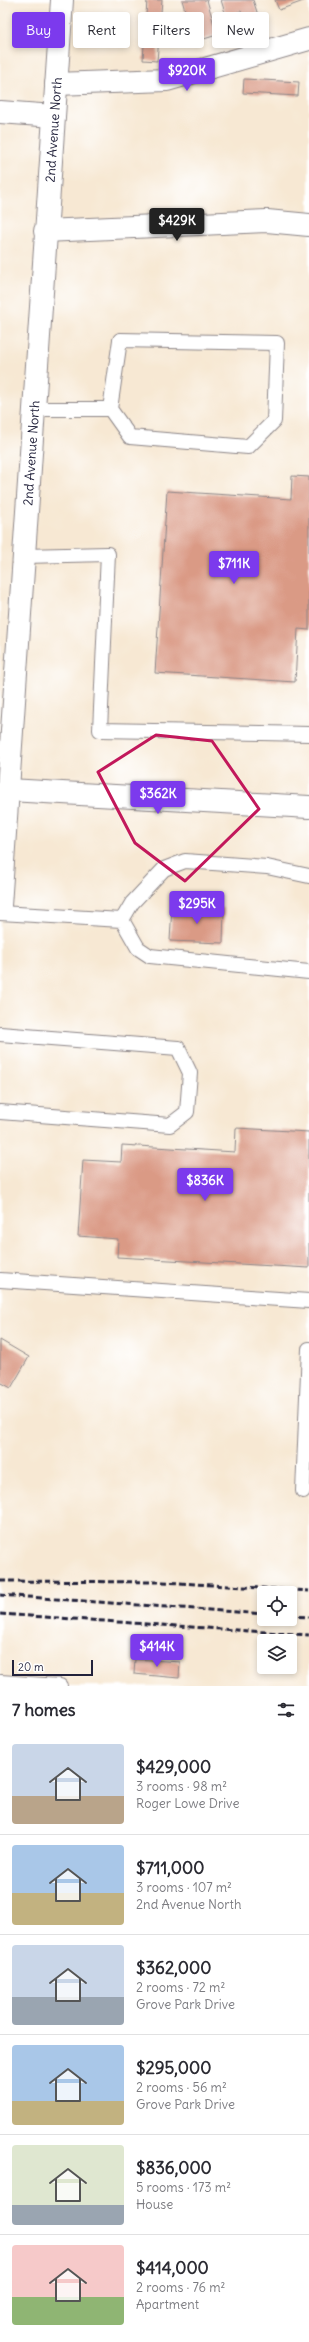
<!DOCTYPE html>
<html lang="en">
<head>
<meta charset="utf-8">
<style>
	body { margin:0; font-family:Delius,sans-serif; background:#f2f2f3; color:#2b2b33; height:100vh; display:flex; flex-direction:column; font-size:15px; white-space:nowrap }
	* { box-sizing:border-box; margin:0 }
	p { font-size:13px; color:#7c7c81 }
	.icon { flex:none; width:22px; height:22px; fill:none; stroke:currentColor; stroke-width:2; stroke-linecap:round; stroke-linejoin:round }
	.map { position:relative; height:1686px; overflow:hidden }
	.details { display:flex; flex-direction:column; background:#fff; flex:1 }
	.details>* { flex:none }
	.banner { position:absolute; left:12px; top:12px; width:285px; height:36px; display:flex; gap:8px }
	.controls { position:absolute; left:257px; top:1586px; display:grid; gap:8px }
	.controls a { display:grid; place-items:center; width:40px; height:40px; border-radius:4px; background:#fff; box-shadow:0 2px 6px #0003; font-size:20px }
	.scale { position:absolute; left:12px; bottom:10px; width:81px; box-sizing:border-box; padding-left:4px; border:2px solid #22223b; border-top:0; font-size:11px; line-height:14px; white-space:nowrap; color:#22223b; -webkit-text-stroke:3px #fff; paint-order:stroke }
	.price { position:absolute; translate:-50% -34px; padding:0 9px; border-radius:4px; background:#7c3aed; color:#fff; font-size:13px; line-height:26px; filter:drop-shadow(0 1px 2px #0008) }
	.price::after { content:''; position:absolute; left:50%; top:24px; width:12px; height:9px; margin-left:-6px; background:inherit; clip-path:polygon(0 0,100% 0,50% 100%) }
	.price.selected { background:#222; color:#fff }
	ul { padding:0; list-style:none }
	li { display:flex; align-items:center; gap:12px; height:100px; padding:0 12px }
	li+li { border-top:1px solid #e1e1e2 }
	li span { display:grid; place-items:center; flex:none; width:112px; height:80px; border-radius:4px; color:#555 }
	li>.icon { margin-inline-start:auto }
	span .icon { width:48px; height:48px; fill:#fffc; stroke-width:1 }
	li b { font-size:17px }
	h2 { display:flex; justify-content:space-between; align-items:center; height:48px; padding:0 12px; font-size:17px }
	.chip { padding:0 14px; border-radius:4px; background:#fff; box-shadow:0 2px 6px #0003; font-size:14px; line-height:36px }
	.chip.selected { background:#7c3aed; color:#fff }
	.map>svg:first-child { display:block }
	.building { fill:#da9a85 }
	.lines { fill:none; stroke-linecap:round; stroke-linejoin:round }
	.service-casing { stroke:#8c8587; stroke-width:16 }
	.minor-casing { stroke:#8c8587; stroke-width:24 }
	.service { stroke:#fff; stroke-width:14 }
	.minor { stroke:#fff; stroke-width:22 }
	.rail { stroke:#22223b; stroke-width:3; stroke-dasharray:6 3; stroke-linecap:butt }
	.marked { fill:none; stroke:#c2185b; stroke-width:3; stroke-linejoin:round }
	.labels { text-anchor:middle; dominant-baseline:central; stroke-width:3; stroke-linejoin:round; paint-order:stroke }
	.street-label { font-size:13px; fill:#22223b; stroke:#fff }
</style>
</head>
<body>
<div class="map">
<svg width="309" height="1686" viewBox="0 0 309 1686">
	<rect width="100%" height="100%" fill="#fff"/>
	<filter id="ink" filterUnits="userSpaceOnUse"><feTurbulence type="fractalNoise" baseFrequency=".025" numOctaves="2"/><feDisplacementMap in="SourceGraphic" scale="8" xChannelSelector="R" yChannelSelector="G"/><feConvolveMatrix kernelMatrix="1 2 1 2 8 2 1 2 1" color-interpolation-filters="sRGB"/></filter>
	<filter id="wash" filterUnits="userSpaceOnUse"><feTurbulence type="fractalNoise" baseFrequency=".012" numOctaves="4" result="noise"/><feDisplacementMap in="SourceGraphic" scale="16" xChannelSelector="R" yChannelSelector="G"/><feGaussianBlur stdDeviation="0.9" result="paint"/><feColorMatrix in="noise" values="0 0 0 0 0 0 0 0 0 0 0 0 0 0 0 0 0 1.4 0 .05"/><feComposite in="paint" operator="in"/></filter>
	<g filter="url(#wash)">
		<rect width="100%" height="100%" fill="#f7e8d3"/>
		<g id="blocks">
			<path class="building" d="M147,0H162L157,61L143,60Z
				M182,0H207L217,35L194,42Z
				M221,0H253L260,21L246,25L241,11L226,16Z
				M275,0H306L279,10Z
				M244,79L299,82L298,96L243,93Z
				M292,476L309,477V630L298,629L295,682L155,673L167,491L291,499Z
				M172,906L224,908L223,943L170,941Z
				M236,1128L309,1132V1268L117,1257L118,1239L78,1236L83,1160L121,1162L122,1145L235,1152Z
				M0,1340L29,1357L11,1388L0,1382Z
				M135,1659L180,1662L179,1678L134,1674Z"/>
		</g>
	</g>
	<g filter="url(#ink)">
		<use href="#blocks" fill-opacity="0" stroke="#8c8587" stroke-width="1"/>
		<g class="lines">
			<g class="service-casing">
				<path id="service" d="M34,409H110L130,437L248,447L274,421L277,343L120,340L110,409
					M24,556L108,554L100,730L309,734
					M0,913L122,920
					M122,920L132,903L164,869L185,861L267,867L309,876
					M122,920L138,948L150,956L309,972
					M0,1034L178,1048L190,1073L187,1112L170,1125L0,1112
					M0,1280L309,1301
					M303,1491L309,1349
					M0,1682L60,1686"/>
			</g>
			<g class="minor-casing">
				<g id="minor">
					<path d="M56,84L167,80L309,39"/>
					<path d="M0,112L54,116"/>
					<path d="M45,231L267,221L309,225"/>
					<path d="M9,790L309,807"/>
					<path id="s1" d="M0,906L62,0"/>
				</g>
			</g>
			<use href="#service" class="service"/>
			<use href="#minor" class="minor"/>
			<path class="rail" d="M0,1581L163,1582L309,1591
				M0,1595L264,1614
				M0,1614L309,1635
				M290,1616L309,1617"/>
		</g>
	</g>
	<path class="marked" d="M156,735L212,741L259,809L185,881L135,843L98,772Z"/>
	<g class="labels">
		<g class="street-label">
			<text stroke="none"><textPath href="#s1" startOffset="778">2nd Avenue North</textPath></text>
			<text stroke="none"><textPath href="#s1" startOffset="454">2nd Avenue North</textPath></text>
		</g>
	</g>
</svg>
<div class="controls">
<a><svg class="icon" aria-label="locate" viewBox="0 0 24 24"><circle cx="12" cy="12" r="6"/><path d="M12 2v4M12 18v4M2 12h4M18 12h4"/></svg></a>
<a><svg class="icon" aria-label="layers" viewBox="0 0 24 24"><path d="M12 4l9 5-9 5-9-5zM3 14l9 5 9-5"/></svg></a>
</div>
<div class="scale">20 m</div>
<b class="price" style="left:187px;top:92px">$920K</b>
<b class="price selected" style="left:177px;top:242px">$429K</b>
<b class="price" style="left:234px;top:585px">$711K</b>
<b class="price" style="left:158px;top:815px">$362K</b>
<b class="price" style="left:197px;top:925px">$295K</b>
<b class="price" style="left:205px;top:1202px">$836K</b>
<b class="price" style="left:157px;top:1668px">$414K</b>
<div class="banner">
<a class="chip selected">Buy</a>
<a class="chip">Rent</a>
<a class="chip">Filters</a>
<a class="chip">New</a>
</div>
</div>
<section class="details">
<h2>7 homes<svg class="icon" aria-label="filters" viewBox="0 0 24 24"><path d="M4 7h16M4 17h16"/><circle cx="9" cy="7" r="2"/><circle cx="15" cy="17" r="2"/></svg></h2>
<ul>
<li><span style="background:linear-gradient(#c9d6e8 65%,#b9a48a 0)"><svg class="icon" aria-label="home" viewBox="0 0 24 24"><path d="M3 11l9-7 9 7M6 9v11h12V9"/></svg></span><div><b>$429,000</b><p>3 rooms · 98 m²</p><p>Roger Lowe Drive</p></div></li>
<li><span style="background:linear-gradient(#a9c7e8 60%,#c2b280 0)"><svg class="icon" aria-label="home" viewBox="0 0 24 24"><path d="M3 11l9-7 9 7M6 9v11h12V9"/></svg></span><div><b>$711,000</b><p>3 rooms · 107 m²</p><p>2nd Avenue North</p></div></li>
<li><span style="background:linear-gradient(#c9d6e8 65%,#9aa5b1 0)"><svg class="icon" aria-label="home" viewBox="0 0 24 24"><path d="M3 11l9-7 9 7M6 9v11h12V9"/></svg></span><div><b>$362,000</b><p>2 rooms · 72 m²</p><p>Grove Park Drive</p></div></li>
<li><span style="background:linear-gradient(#a9c7e8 70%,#c2b280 0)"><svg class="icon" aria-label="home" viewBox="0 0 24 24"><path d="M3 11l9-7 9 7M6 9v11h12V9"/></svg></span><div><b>$295,000</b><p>2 rooms · 56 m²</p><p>Grove Park Drive</p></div></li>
<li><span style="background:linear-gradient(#dfe7d0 75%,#9aa5b1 0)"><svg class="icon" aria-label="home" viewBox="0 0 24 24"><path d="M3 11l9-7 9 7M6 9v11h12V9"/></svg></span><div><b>$836,000</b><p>5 rooms · 173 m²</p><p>House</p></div></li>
<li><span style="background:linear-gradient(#f6c9c9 65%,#8fb573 0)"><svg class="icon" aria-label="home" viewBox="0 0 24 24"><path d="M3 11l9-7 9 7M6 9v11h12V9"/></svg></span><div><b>$414,000</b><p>2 rooms · 76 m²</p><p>Apartment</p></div></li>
</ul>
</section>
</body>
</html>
